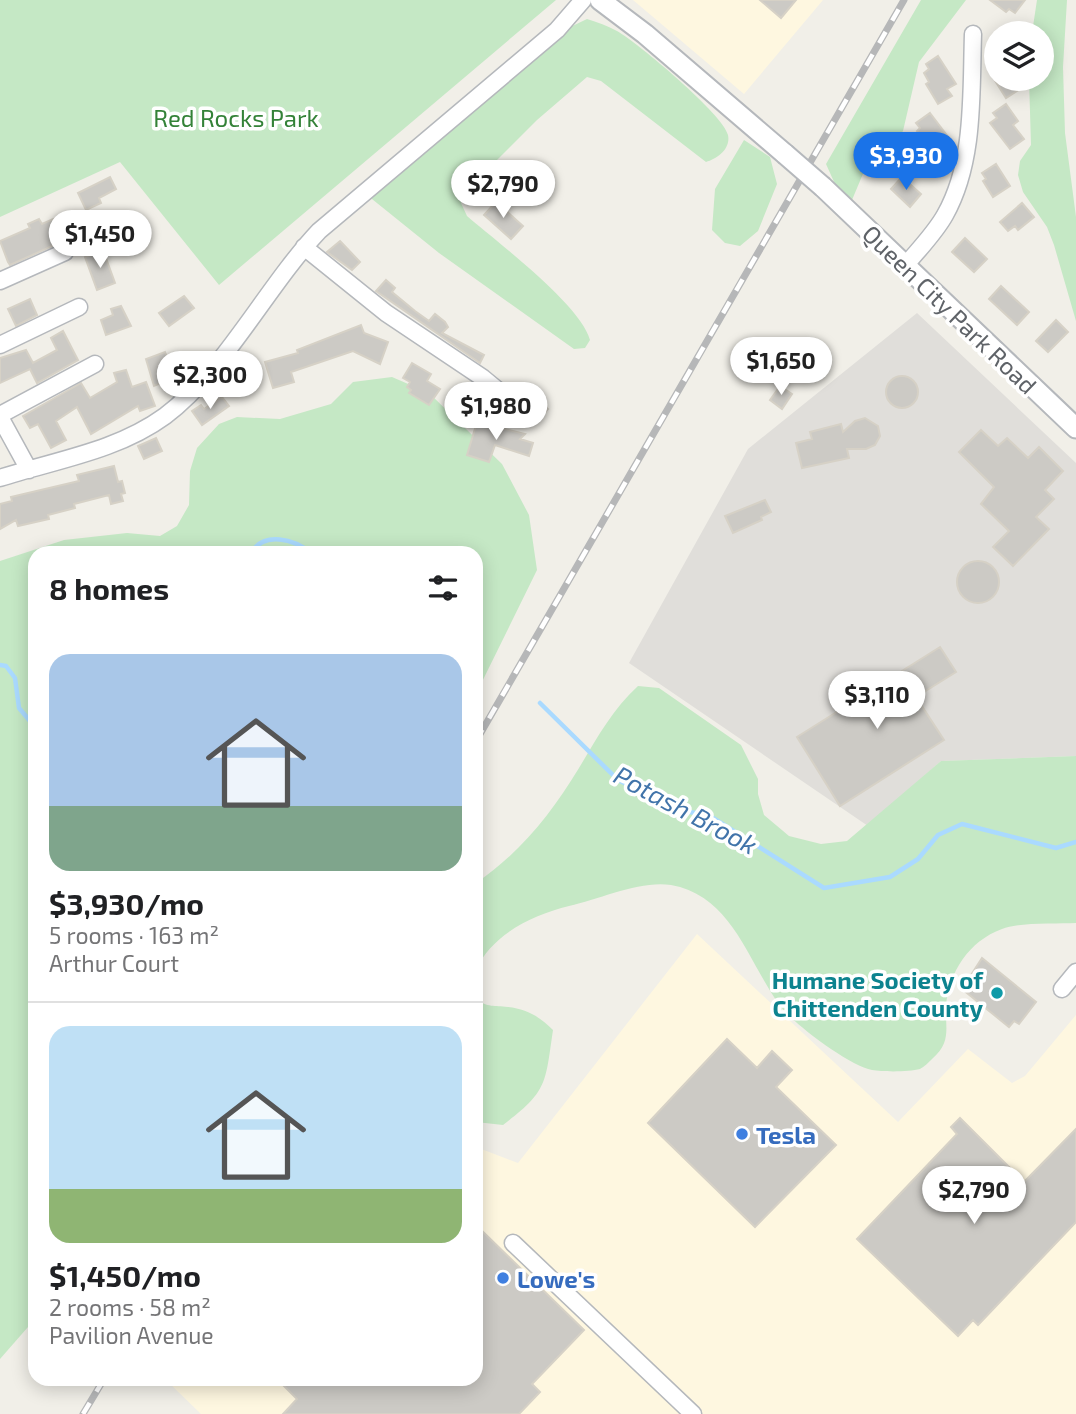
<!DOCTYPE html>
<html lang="en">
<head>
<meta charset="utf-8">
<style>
	body { margin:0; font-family:"Exo 2",sans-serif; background:#f6f6f6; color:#202124; height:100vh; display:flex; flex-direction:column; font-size:26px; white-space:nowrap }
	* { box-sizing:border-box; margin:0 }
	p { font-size:23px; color:#757577 }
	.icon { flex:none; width:38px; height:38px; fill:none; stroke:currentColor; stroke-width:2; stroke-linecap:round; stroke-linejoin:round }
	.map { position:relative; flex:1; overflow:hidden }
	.drawer { position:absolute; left:28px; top:546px; width:455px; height:840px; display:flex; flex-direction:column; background:#fff; border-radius:21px; box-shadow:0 4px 18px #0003 }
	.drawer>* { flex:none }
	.controls { position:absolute; left:984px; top:21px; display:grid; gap:14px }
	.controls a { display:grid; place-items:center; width:70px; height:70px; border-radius:50%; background:#fff; box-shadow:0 4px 18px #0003; font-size:35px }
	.price { position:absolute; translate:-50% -60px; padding:0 16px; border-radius:24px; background:#fff; color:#222; font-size:23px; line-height:46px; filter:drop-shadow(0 2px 4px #0008) }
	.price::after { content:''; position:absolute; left:50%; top:42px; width:21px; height:16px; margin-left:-10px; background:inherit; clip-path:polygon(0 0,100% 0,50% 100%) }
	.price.selected { background:#1a73e8; color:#fff }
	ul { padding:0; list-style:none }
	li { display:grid; align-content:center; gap:14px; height:371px; padding:0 21px }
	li+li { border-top:2px solid #e0e0e0 }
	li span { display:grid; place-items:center; height:217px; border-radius:21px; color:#555 }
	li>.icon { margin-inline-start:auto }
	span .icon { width:126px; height:126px; fill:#fffc; stroke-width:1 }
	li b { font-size:30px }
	h2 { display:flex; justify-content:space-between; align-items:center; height:84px; padding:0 21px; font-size:30px }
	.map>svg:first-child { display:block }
	.commercial { fill:#fef7e0 }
	.industrial { fill:#e0deda }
	.green { fill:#c5e8c5 }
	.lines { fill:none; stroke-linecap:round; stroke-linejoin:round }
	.stream { stroke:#aadaff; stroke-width:4.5 }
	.building { fill:#cccac5; stroke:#d6d1c6; stroke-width:2 }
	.minor-casing { stroke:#b5b8bc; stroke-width:19 }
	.tertiary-casing { stroke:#b5b8bc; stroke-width:23 }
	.minor { stroke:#fff; stroke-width:16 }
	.tertiary { stroke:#fff; stroke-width:19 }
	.rail-casing { stroke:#b6b7b8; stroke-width:7 }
	.rail { stroke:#fff; stroke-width:4.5; stroke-dasharray:13; stroke-linecap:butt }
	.tertiary-bridge-casing { stroke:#b5b8bc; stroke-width:23; stroke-linecap:butt }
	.tertiary-bridge { stroke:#fff; stroke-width:19 }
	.culture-dot { fill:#0f9aa8; stroke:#fff; stroke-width:2.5 }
	.shop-dot { fill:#3f7fe0; stroke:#fff; stroke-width:2.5 }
	.labels { text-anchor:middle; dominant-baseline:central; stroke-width:7; stroke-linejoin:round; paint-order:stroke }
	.park-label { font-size:24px; fill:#348238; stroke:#fff }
	.street-label { font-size:24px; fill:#5f6368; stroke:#fff }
	.culture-label { font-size:24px; font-weight:bold; fill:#0d838f; stroke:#fff; text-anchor:end }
	.shop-label { font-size:24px; font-weight:bold; fill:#366cbe; stroke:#fff; text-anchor:start }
	.water-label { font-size:26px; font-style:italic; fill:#4174aa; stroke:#fff }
</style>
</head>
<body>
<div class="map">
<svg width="1076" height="1414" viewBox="0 0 1076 1414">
	<rect width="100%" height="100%" fill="#f1efe8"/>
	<path class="commercial" d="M633,0H823L744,94Z
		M697,934L898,1122L968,1049L1012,1083L1025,1076L1076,1015V1414H201L165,1379H476V1147L518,1163Z"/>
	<path class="industrial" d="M917,313L1076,463V756L941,761L868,826L629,663L748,449Z"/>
	<path class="green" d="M0,0H556L219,285L120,162L0,217Z
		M921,0H966L919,62L903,131L884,156L870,157L852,200L835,184L826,164Z
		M1037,0H1067L1063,67L1065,133L1076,217V321L1054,245L1047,227L1023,192L1018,175L1020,161L1031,145L1029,79H1041V33H1032Z
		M587,19C597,22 608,26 617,31C638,43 724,115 728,135C731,149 717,159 706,162L601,81L587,77L537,120L468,189L461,203L467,216C497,242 581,305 590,340L585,348L574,349L439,253L367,195L560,32Z
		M744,140L770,157L777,184L758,231L740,246L725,243L712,230L715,189Z
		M392,377L429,393L502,464L529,515L537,570L476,694V553H35V1319L0,1359V561L64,540L127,533L160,536L177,526L189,505L190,471L197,448L219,424L237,417L280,419L331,404L353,382Z
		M638,686L659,688L741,745L758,779V794L764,815L789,836L821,844L847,841L941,761L1076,756V923C1056,924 1020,922 1002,929C969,941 949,972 946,1006C945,1028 952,1042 932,1059C929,1062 924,1067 920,1069C909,1072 883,1072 872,1070C850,1066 795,1025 781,1007C748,963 733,896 671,885C641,880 600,899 569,906C533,915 492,934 476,970V883C521,852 551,814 579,768C597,738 612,710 638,686Z
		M476,999C488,1008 494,1005 508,1007C527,1009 540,1017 553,1030C545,1084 548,1091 503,1125L476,1122Z"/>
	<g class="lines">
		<path class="stream" d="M251,553C264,531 294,539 311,553
			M476,661L477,662
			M0,665L6,666L15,678L19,708L35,727
			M540,703L618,780L680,810L710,816L824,888L890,877L918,859L938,835L962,824L1056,848L1076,842"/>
	</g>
	<path class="building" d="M760,0H796L781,18Z
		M990,0H1025L1015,13L1009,9L1006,12Z
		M938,56L956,84L947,89L952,96L938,104L926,84L929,82L924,73L929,69L926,64Z
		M994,79H1021L1025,86L1006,98Z
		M1006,104L1018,121L1013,125L1024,139L1010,149L990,123L997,118L993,113Z
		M930,113L949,138L928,154L920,143L924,140L917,131L920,128L916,123Z
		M996,164L1010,186L993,197L983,181L986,179L982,173Z
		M110,177L116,189L99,198L101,203L86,210L78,193Z
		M902,177L921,194L910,207L891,189Z
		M496,202L523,226L511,239L484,215Z
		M1022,203L1034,217L1018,230L1015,226L1008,231L1000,222Z
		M73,216L85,238L72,245L71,242H61L10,265L8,262L0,241L30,228L28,224L39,219L42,224L53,219L55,225Z
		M965,238L987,259L974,272L952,252Z
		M340,241L360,262L352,270L327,252Z
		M103,250L115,283L97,290L85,257Z
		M386,280L395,288L392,292L415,311L429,321L435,314L445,322L448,327L442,333L484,355L480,363L376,291Z
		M1001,286L1029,312L1017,325L989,299Z
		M184,296L194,308L169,326L159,313Z
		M30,299L37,315L16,326L8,309Z
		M121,306L131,326L106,335L101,320L113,315L111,309Z
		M1056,320L1068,332L1048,352L1036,341Z
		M361,325L364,333L388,342L380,364L353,351L291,372L294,382L273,388L265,362L298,353L297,350Z
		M63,331L78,360L37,383L30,369L0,383V358L26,350L33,363L57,350L51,338Z
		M165,352L175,377L154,386L146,359Z
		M412,363L431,374L427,381L440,389L429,405L409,393L411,390L407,387L410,382L403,378Z
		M126,370L132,387L146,382L155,406L140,411L138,406L91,434L77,407L56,421L66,440L51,448L38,424L30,428L23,416L81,383L90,398L117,382L114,373Z
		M886 392a16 16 0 1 1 32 0a16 16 0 1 1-32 0Z
		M522,386L548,409L537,421L519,407L521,398L517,392Z
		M780,386L792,394L782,409L770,400Z
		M222,397L229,406L202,425L192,411L201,405L204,409Z
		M865,418L878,426L880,436L875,445L866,449H847L849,458L802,468L796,443L812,439L810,432L841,424L843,432L855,421Z
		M477,422L525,434L520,439L533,443L529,456L495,445L489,462L467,455Z
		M981,430L998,446L1007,438L1028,458L1039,447L1063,471L1045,490L1054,499L1036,517L1049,529L1013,566L993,547L1009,531L981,504L994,487L959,452Z
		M156,438L162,451L144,459L138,446Z
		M114,466L118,482L122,481L125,493L121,494L123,501L111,504L109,495L74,504L75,508L48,515L49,519L18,526L16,520L0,529V504L12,501L11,497L79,481L77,475Z
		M765,500L771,512L761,517L762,520L733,533L725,516Z
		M957 582a21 21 0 1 1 42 0a21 21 0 1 1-42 0Z
		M940,647L956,672L916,697L944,740L840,806L797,737Z
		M982,958L1036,1002L1019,1024L1014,1021L1009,1027L962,989Z
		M727,1039L757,1068L772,1051L792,1070L776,1087L836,1145L755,1227L648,1123Z
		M960,1118L1024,1182L1076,1129V1222L978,1325L973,1320L958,1336L857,1239L957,1134L951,1127Z
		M476,1225L584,1330L532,1384L540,1392L519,1414H283L297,1399L277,1379H476Z"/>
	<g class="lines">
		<g class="minor-casing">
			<path id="minor" d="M304,247L386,313L483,378L511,401
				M905,266C919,249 935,233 945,215C975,162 971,93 973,34
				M0,281L65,252
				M0,345L79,307
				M0,415L95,364
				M0,417L29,470
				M0,478C56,460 117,451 165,416C223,373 267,286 319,231L557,30L583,0
				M1062,989L1076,972
				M513,1243L693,1414"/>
		</g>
		<g class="tertiary-casing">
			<path id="tertiary" d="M600,0L645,34L785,154
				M823,187L1076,428"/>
		</g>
		<use href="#minor" class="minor"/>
		<use href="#tertiary" class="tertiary"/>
		<g class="rail-casing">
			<path id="rail" d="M476,741L904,0
				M83,1414L104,1379"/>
		</g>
		<use href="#rail" class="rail"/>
		<g class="tertiary-bridge-casing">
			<path id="tertiary-bridge" d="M785,154L823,187"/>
		</g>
		<use href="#tertiary-bridge" class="tertiary-bridge"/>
	</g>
	<circle class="culture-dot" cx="997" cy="993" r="7"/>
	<g class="shop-dot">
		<circle cx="742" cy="1134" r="7"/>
		<circle cx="503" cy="1278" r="7"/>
	</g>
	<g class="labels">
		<g class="park-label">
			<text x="236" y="117">Red Rocks Park</text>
		</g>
		<g class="street-label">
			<text transform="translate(950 309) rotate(44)">Queen City Park Road</text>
		</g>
		<g class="culture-label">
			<text x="983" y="979">Humane Society of<tspan x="983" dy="28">Chittenden County</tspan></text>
		</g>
		<g class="shop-label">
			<text x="756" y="1134">Tesla</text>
			<text x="517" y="1278">Lowe's</text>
		</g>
		<g class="water-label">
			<text transform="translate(686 809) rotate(28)">Potash Brook</text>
		</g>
	</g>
</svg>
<div class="controls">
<a><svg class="icon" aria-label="layers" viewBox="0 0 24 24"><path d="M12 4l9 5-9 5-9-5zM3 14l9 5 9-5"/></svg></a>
</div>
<b class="price selected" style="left:906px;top:192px">$3,930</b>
<b class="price" style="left:503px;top:220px">$2,790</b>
<b class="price" style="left:100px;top:270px">$1,450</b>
<b class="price" style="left:781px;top:397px">$1,650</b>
<b class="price" style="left:210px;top:411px">$2,300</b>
<b class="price" style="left:496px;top:442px">$1,980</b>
<b class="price" style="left:877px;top:731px">$3,110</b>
<b class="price" style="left:974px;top:1226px">$2,790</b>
<section class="drawer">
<h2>8 homes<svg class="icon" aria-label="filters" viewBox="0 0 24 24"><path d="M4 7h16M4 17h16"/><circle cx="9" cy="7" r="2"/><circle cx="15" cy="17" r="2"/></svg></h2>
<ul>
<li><span style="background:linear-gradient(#a9c7e8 70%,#7fa58c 0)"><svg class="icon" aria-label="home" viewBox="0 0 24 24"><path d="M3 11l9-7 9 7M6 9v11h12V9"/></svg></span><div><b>$3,930/mo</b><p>5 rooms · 163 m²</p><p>Arthur Court</p></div></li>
<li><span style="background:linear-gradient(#bfe0f5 75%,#8fb573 0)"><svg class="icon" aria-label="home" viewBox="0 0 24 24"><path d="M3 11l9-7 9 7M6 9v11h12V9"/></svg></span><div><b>$1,450/mo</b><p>2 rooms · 58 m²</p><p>Pavilion Avenue</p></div></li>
</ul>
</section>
</div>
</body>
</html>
